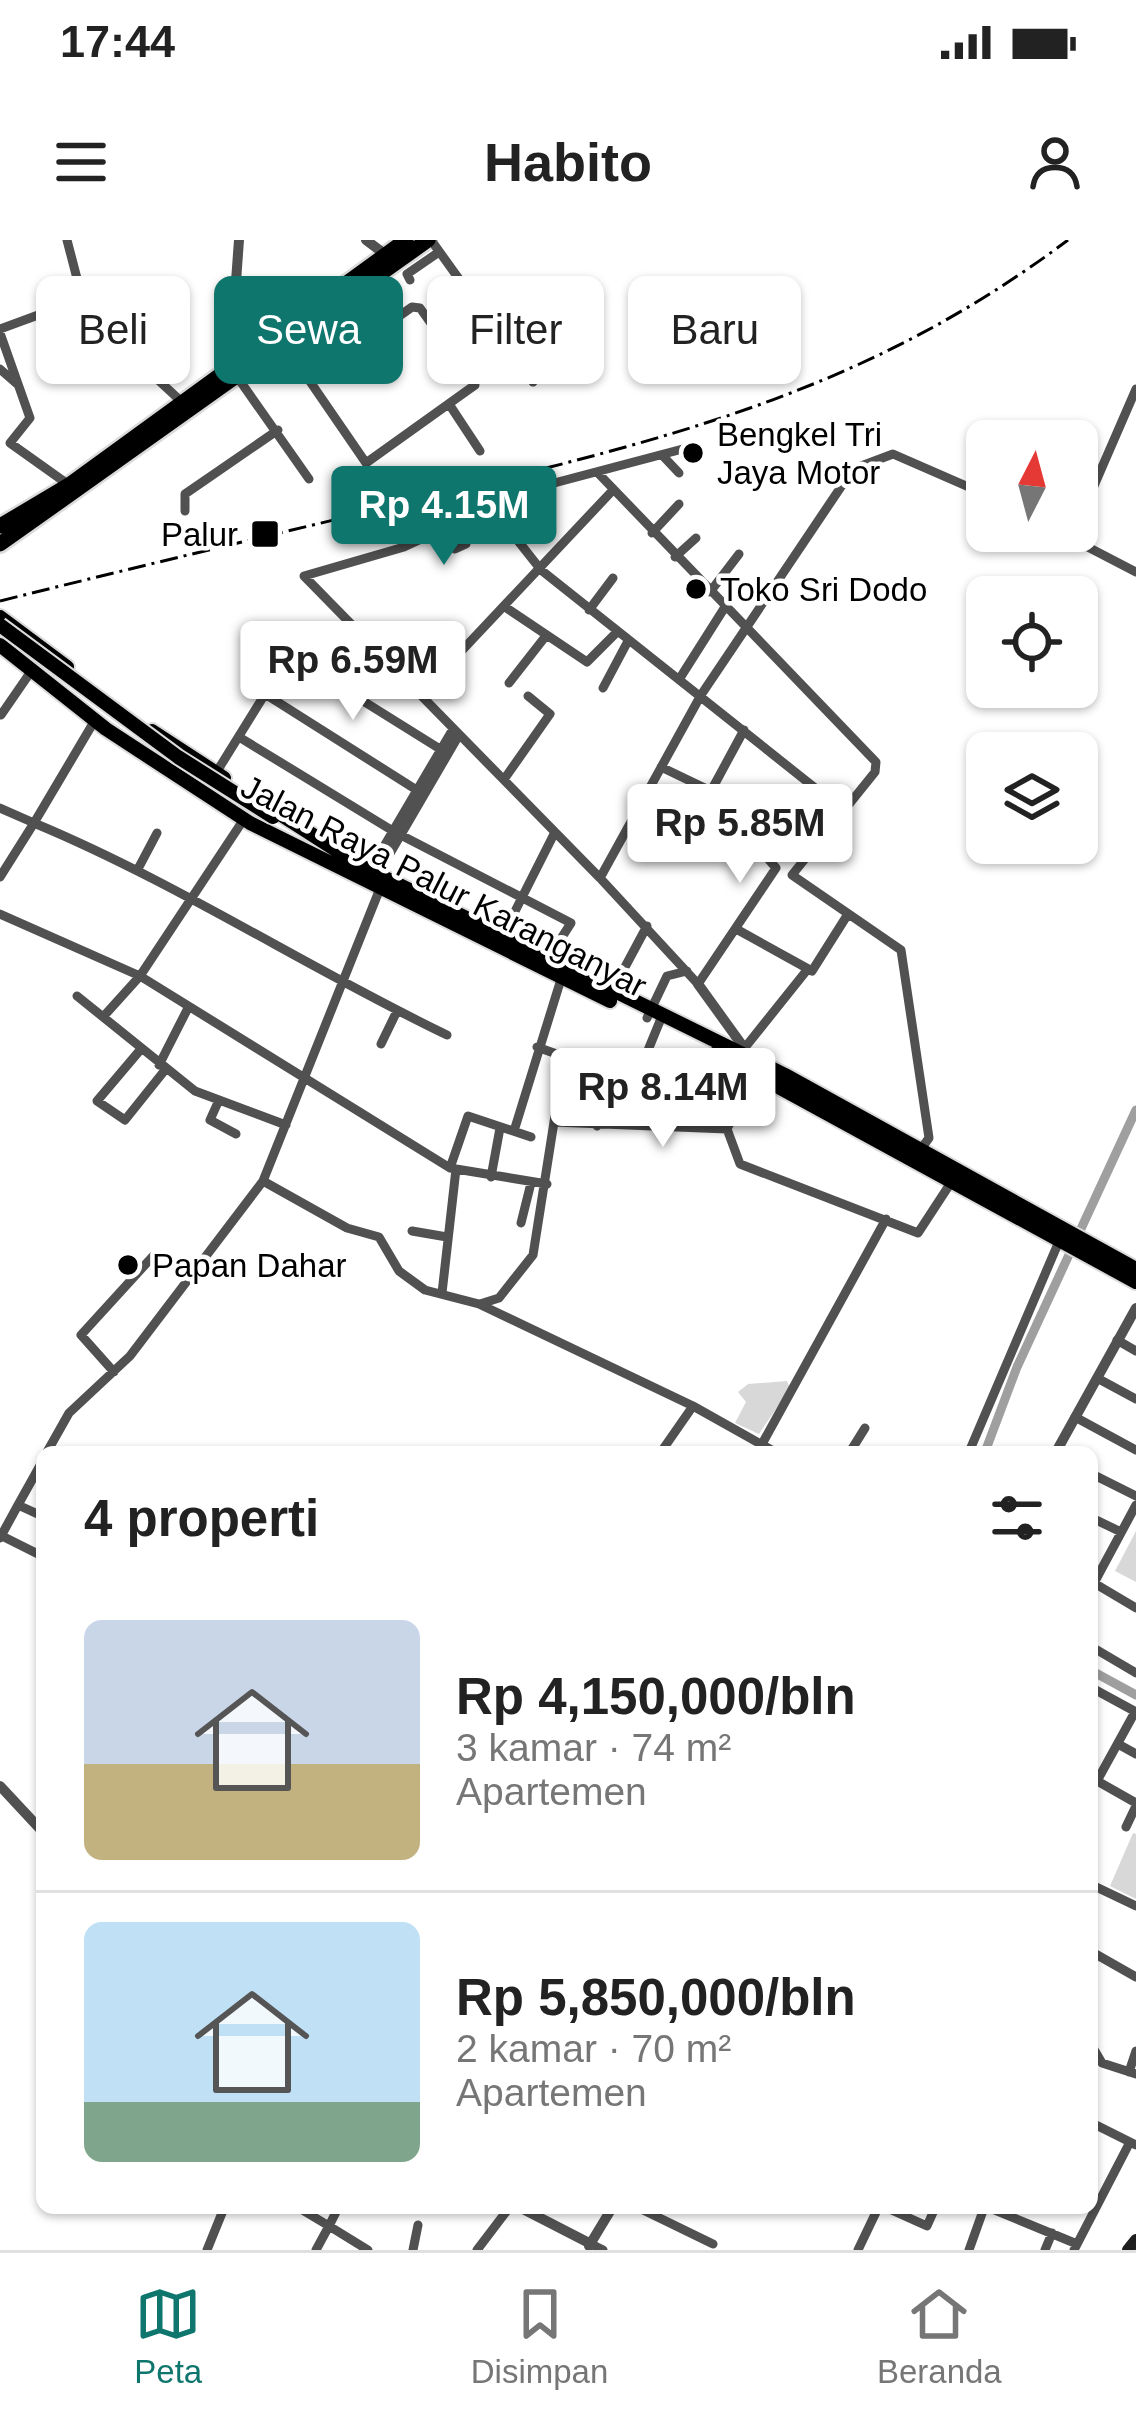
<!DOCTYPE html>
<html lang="id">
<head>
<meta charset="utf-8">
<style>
	body { margin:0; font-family:Arial,sans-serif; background:#f6f6f6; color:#222; height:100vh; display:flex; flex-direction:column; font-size:45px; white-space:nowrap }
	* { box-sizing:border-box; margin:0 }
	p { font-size:39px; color:#767676 }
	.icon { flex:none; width:66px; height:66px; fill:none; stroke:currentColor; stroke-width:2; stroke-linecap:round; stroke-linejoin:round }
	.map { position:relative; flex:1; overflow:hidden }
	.drawer { position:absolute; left:36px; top:1206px; width:1062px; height:768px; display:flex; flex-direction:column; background:#fff; border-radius:18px; box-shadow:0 3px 9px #0004 }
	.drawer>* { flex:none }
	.banner { position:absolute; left:36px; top:36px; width:1065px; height:108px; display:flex; gap:24px }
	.needle { width:78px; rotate:6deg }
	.buttons { position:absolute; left:966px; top:180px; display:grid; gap:24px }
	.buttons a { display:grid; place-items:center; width:132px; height:132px; border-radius:18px; background:#fff; box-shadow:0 3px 9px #0004; font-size:60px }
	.price { position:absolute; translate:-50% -102px; padding:0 27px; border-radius:12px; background:#fff; color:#222; font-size:39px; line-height:78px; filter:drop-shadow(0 3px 6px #0008) }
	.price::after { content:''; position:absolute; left:50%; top:72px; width:36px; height:27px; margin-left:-18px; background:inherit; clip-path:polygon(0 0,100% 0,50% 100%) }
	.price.selected { background:#0f766e; color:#fff }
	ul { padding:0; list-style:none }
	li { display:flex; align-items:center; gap:36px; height:300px; padding:0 48px }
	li+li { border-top:3px solid #e0e0e0 }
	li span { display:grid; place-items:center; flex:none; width:336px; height:240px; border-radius:18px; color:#555 }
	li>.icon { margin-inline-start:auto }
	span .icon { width:144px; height:144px; fill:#fffc; stroke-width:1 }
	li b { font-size:51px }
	h2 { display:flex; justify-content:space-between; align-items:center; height:144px; padding:0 48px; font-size:51px }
	.pill { padding:0 42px; border-radius:18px; background:#fff; box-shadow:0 3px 9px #0004; font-size:42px; line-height:108px }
	.pill.selected { background:#0f766e; color:#fff }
	.status { display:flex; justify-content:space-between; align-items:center; height:84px; padding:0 60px; background:#fff; direction:ltr }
	.status svg { height:33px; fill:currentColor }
	header { display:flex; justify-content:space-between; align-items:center; height:156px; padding:0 48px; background:#fff; font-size:54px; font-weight:700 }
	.tab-bar { display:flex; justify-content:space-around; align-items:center; height:168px; border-top:3px solid #e0e0e0; background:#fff; font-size:33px; color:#767676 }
	.tab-bar a { display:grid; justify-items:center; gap:6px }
	.tab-bar .selected { color:#0f766e }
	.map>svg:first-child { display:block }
	.green { fill:#d8d8d8 }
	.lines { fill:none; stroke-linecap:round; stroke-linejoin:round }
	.canal { stroke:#9f9f9f; stroke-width:9 }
	.primary-casing { stroke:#dbdbdb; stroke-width:18 }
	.trunk-casing { stroke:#dbdbdb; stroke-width:20 }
	.minor { stroke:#515151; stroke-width:9 }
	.tertiary { stroke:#515151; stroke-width:10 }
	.secondary { stroke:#1e1e1e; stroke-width:12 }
	.primary { stroke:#000; stroke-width:14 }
	.trunk { stroke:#000; stroke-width:15 }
	.rail { stroke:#000; stroke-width:3; stroke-dasharray:18 6 3 6; stroke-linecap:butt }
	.primary-bridge-casing { stroke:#dbdbdb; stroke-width:18; stroke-linecap:butt }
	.primary-bridge { stroke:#000; stroke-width:14 }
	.poi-dot { fill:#000; stroke:#fff; stroke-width:4.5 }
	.labels { text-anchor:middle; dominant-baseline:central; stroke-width:9; stroke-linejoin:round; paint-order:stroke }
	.poi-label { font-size:33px; fill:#000; stroke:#fff; text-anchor:start }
	.street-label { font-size:33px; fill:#000; stroke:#fff }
</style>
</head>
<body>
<div class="status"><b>17:44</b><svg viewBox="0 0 49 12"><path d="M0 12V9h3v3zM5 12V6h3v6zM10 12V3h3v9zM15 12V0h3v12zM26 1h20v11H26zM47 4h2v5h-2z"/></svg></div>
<header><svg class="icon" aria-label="menu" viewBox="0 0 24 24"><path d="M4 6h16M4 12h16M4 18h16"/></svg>Habito<svg class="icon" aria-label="person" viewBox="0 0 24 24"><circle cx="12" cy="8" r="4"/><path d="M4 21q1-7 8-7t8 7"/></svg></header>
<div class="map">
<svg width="1136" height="2010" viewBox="0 0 1136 2010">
	<rect width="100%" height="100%" fill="#fff"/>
	<path class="green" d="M787,1141L790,1148L759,1194L735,1183L746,1162L738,1152L748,1144Z
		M1136,1291V1342L1115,1331Z
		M1133,1593L1136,1594V1659L1110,1646Z"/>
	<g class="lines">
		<path class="canal" d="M985,1212L1017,1127L1136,870
			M1092,1431L1136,1455"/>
		<g class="primary-casing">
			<path id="primary" d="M0,377L67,427
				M0,405L106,489L250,583L610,761
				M152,491L224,538
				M263,563L361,626L785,835L1136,1029
				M716,813L1136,1042"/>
		</g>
		<g class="trunk-casing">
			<path id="trunk" d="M0,286L69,245L406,0
				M0,304L428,0"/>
		</g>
		<path class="minor" d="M67,0L86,73L184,164
			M431,0L533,142
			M410,40L407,34L439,12
			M343,61L371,100
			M412,67L420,68L475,145L366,223L309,140Z
			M0,89L79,60
			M0,93L30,178L10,203L69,245
			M0,129L17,144
			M238,138L309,239
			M449,164L480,211
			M662,215L679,233
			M597,232L876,522L875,532L792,635L901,710L929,898L918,913
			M489,264L541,330L844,571
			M185,271V254L278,190
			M1077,285L1136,149
			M437,288L455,309L466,304
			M1057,291L1136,332
			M652,293L679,264
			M675,317L696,298
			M710,352L739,314
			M505,367L587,422L617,392
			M589,370L613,338
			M299,421L351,390
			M680,438L725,367
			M509,443L545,397
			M603,448L628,401
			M265,454L423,554
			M420,455L613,250
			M1,475L32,430
			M95,480L34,583C178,643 307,728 447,795
			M239,497L393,591L571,683L548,719
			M661,527L711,551L776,628L698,744L600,638L701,455L853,229L893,214L987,255
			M216,533L265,454L299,421L440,509
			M505,538L550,474L528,456
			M711,551L744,490
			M0,568L34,583L0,637
			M139,627L157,593
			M370,630L453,489
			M378,634L459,495
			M600,638L304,336L404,307L524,251L694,206
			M0,674L140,736L450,928L547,944
			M738,690L812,731L848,674
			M501,699L555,592
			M610,755L647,686
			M77,756L195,851L286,885
			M103,777L140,736L244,579
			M647,778L667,736L687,731
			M381,804L397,771
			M747,805L807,730
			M537,807L635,842L662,776
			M141,809L97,861L125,880L165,830
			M159,825L188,768
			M754,833L727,889L740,924L918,993L952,941
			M635,842L683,862
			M219,860L210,880L236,894
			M554,882L564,816
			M597,886L612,835
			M514,891L562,736
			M450,928L468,876L531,897
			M491,937L500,888
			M263,941L347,988L379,997L399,1031L425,1050L479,1064L693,1166
			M521,983L531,943
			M412,991L447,997
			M442,1053L456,929
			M480,1064L499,1058L533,1015L554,882L727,889
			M1117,1100L1136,1111
			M114,1132L81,1095L154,1015
			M1097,1138L1136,1159
			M1075,1177L1136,1210
			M762,1204L886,979
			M47,1212L69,1173L130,1116L263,941L379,651
			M661,1212L693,1166L775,1212
			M850,1212L865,1188
			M969,1212L1060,999
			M42,1222L18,1265L42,1276
			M1092,1234L1136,1256
			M1136,1265L1094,1343L1136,1368
			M1092,1278L1121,1292
			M2,1296L42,1316
			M0,1298L18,1265
			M1092,1407L1136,1433
			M1092,1448L1136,1472
			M1118,1504L1136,1514
			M1092,1538L1136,1563
			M1097,1541L1135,1472
			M1126,1587L1136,1566
			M1092,1645L1136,1666
			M1092,1712L1136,1737
			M1092,1806L1102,1823L1136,1834
			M1129,1832L1136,1811
			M1092,1883L1136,1905
			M299,1968L329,1986L316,2010
			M338,1968L329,1986L368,2010
			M639,1968L713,2004
			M887,1968L927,1986L935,1968
			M990,1968L1077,2004
			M591,2004L603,2010
			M207,2010L224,1968
			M413,2010L418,1985
			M477,2010L509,1968
			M858,2010L878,1968
			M969,2010L984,1968
			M1045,2010L1052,1993
			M1074,2010L1130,1902"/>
		<path class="tertiary" d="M366,0L386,15
			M235,121L231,110L239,0
			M698,744L755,823
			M1056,1212L1136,1068
			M0,1546L42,1591
			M521,1968L591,2004
			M589,2006L612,1968"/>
		<path class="secondary" d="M1128,2010L1136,2000"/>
		<use href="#primary" class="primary"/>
		<use href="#trunk" class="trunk"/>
		<path class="rail" d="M0,361C144,325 289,291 433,256C671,198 867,151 1068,0"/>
		<g class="primary-bridge-casing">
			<path id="primary-bridge" d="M0,385L178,517L273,577"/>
		</g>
		<use href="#primary-bridge" class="primary-bridge"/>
	</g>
	<g class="poi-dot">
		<circle cx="693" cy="213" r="12"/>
		<rect x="250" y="279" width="30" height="30" rx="6"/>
		<circle cx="696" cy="349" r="12"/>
		<circle cx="128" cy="1025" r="12"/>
	</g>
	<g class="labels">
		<g class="poi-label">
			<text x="717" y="194">Bengkel Tri<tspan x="717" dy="38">Jaya Motor</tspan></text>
			<text x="238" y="294" text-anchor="end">Palur</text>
			<text x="720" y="349">Toko Sri Dodo</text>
			<text x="152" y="1025">Papan Dahar</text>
		</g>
		<g class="street-label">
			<text transform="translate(444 646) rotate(27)">Jalan Raya Palur Karanganyar</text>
		</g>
	</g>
</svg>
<div class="buttons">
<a><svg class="needle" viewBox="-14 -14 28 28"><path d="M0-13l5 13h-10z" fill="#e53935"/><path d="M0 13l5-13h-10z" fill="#767676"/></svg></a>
<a><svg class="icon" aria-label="locate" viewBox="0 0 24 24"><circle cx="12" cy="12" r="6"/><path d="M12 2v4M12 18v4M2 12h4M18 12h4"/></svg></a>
<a><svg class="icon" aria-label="layers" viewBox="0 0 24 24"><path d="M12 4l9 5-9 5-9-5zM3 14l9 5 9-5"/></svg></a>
</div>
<b class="price selected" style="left:444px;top:328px">Rp 4.15M</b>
<b class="price" style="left:353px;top:483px">Rp 6.59M</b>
<b class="price" style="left:740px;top:646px">Rp 5.85M</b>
<b class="price" style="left:663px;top:910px">Rp 8.14M</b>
<div class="banner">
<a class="pill">Beli</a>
<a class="pill selected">Sewa</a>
<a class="pill">Filter</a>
<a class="pill">Baru</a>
</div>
<section class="drawer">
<h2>4 properti<svg class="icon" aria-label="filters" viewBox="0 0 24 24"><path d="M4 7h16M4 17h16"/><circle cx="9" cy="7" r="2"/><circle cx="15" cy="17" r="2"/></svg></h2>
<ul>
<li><span style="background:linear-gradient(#c9d6e8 60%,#c2b280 0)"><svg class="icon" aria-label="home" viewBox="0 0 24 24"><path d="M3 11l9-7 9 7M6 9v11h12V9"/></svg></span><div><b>Rp 4,150,000/bln</b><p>3 kamar · 74 m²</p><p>Apartemen</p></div></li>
<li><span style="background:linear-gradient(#bfe0f5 75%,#7fa58c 0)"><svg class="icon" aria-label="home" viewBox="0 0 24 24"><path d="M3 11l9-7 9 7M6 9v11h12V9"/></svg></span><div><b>Rp 5,850,000/bln</b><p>2 kamar · 70 m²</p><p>Apartemen</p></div></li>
</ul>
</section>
</div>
<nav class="tab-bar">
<a class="selected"><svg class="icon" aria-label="map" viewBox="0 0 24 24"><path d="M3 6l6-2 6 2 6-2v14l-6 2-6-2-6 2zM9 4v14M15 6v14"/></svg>Peta</a>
<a><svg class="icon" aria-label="saved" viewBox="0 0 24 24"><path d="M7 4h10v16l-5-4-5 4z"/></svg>Disimpan</a>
<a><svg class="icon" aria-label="home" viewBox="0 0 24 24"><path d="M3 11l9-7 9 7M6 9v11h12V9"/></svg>Beranda</a>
</nav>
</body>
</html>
